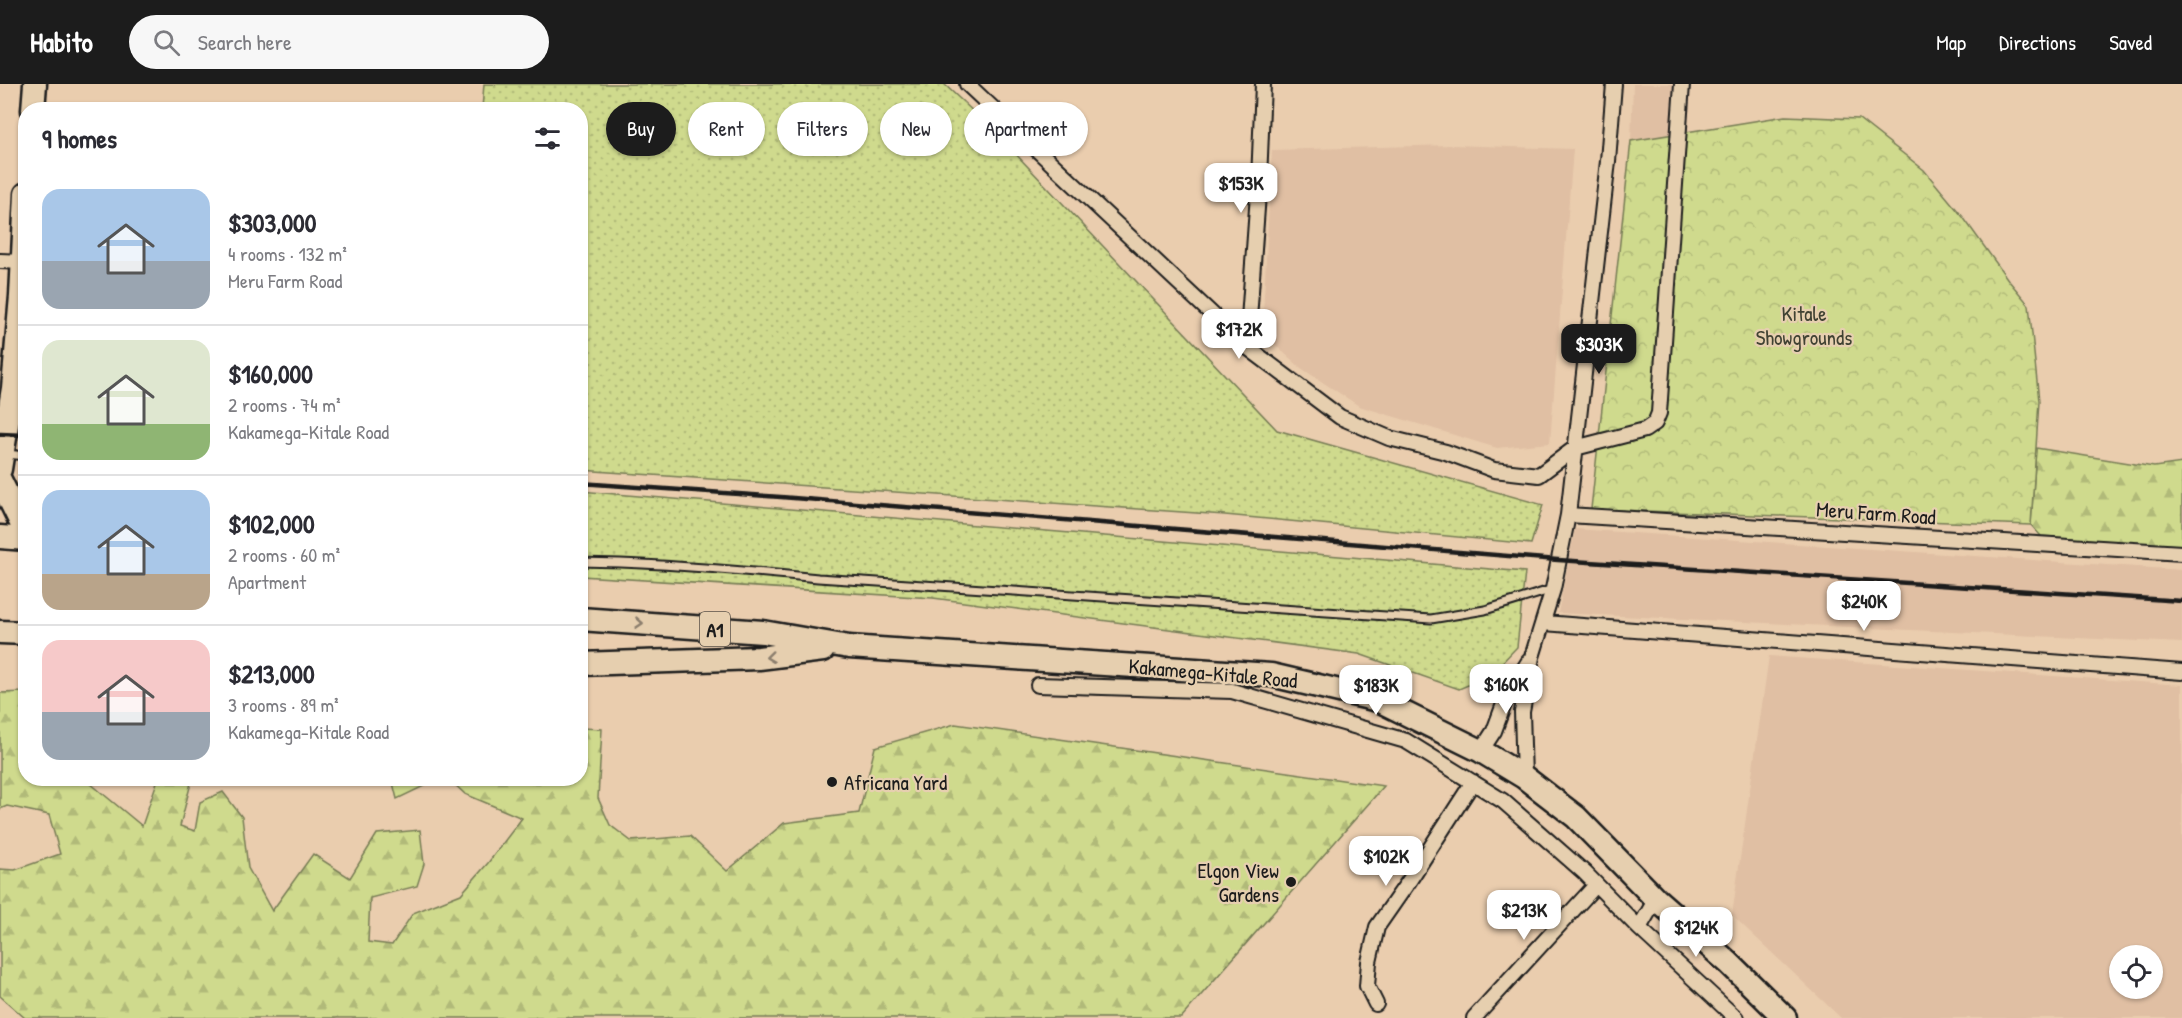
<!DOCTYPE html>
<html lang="en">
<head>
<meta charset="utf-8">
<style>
	body { margin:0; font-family:"Patrick Hand",sans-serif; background:#f7f7f7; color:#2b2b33; height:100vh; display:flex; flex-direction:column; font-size:22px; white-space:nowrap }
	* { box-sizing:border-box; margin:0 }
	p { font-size:20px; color:#7c7c81 }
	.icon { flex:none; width:33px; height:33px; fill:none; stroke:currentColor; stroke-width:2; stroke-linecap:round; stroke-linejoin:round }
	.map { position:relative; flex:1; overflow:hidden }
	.sheet { position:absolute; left:18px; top:18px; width:570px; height:684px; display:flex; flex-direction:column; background:#fff; border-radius:24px; box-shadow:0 2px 4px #0004 }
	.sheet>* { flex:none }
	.guide { position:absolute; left:606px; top:18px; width:570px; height:54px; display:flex; gap:12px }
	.fabs { position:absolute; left:2109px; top:861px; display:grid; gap:12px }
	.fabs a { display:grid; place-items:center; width:54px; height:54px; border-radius:50%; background:#fff; box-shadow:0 2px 4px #0004; font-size:30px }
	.price { position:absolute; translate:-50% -51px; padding:0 14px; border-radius:12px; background:#fff; color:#222; font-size:20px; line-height:39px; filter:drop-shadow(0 2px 3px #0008) }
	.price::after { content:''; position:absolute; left:50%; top:36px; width:18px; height:14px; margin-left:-9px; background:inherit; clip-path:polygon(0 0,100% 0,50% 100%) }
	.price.current { background:#1c1c1c; color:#fff }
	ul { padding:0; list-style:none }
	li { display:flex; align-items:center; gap:18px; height:150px; padding:0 24px }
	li+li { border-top:2px solid #e1e1e2 }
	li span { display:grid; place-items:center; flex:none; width:168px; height:120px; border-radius:18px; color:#555 }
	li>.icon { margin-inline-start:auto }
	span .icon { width:72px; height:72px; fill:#fffc; stroke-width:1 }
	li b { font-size:26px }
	h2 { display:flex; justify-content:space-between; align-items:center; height:72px; padding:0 24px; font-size:26px }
	.tag { padding:0 21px; border-radius:27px; background:#fff; box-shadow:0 2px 4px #0004; font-size:21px; line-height:54px }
	.tag.current { background:#1c1c1c; color:#fff }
	header { display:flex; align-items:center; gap:36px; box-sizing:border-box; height:84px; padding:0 30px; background:#1c1c1c; color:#fff }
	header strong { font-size:28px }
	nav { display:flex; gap:33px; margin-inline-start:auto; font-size:21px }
	.search { width:420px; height:54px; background:#f7f7f7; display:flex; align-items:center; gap:15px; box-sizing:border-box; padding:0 21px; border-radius:33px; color:#7c7c81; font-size:22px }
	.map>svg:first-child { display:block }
	.built { fill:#e0bfa3; fill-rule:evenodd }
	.grass { fill:url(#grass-dots); stroke:#767b54; stroke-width:1.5 }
	.forest { fill:url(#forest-firs); stroke:#767b54; stroke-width:1.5 }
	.park { fill:url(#park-crowns); stroke:#767b54; stroke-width:1.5 }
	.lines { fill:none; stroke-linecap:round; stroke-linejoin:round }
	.service-casing { stroke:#1c1c1c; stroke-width:11 }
	.minor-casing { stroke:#1c1c1c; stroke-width:18 }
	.trunk-casing { stroke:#1c1c1c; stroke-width:27 }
	.service { stroke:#e6cfaf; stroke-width:7 }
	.minor { stroke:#e6cfaf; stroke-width:14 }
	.trunk { stroke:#e6cfaf; stroke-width:22 }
	.rail { stroke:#1c1c1c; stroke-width:4.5 }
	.oneway { stroke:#8b7e6d }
	.poi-dot { fill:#1c1c1c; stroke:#e6cfaf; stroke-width:2 }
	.labels { text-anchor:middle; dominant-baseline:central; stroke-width:4.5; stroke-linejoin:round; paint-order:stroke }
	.shield { fill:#e6cfaf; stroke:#595248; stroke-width:1.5 }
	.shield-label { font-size:20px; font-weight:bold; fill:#1c1c1c }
	.park-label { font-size:21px; fill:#404233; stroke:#e6cfaf }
	.street-label { font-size:21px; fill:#1c1c1c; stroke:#e6cfaf }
	.poi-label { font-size:21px; fill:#1c1c1c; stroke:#e6cfaf; text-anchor:start }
</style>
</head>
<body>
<header>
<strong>Habito</strong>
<div class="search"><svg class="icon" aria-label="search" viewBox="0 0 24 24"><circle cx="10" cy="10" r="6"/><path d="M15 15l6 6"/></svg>Search here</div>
<nav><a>Map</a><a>Directions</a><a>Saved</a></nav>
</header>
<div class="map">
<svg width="2182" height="934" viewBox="0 0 2182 934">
	<defs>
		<pattern id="grass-dots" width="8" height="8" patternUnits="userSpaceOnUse" patternTransform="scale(1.5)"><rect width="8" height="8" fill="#cfda8d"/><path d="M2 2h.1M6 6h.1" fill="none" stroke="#b1ba79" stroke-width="1.8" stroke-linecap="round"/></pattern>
		<pattern id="forest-firs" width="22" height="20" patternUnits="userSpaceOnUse" patternTransform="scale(1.5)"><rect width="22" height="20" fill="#cfda8d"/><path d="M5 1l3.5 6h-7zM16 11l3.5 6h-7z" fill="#b1ba79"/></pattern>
		<pattern id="park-crowns" width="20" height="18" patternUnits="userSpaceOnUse" patternTransform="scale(1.5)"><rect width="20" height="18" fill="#cfda8d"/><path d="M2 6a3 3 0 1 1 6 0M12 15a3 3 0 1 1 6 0" fill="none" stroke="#b1ba79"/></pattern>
	</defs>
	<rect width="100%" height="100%" fill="#eacdae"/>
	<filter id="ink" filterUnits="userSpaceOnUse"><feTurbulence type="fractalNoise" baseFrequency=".0167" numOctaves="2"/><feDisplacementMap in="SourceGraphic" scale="12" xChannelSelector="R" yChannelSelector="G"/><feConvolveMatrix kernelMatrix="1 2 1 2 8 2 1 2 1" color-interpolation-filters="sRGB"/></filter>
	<g filter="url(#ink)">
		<path class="built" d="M1633,0H1675L1671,51L1631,57Z
			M1452,61L1573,65L1550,359L1497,364L1359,322L1301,284L1262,249L1272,66Z
			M1575,445L2182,486V559L1558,529Z
			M1769,572L2182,601V934H1841L1732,831ZM2120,872H2152V904H2120Z"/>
		<path class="grass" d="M484,0H944L995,48L1277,346L1543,421L1531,460L1225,431L581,386L580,26L482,25Z
			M580,407L1525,488L1517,563L1489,592L1459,605L1359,570L933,514L581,492Z"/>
		<path class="forest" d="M2036,364L2154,383L2182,379V462L2041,452L2031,441Z
			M25,608L26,694L85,695L142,742L158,695H192L180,742L195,747L200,718L223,708L242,733L248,784L272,827L313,770L350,794L377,750L420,746L424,780L417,802L370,814L368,858L392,861L413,829L461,810L488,779L522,734L465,710L449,695L580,694L581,644L602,645L598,714L610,741L631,757L690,752L727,787L784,739L859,729L875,663L955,640L1384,702L1181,934H25L0,912V785L15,786L60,770L49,731L7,722L0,725V609Z
			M392,695V694L427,695L424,702L397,715Z"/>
		<path class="park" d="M1785,32L1859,35L1924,86L1963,133L2009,197L2029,221L2039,317L2031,441L1591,425L1631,57Z"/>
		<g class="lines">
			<g class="service-casing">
				<path id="service" d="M6,370L26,372
					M580,478C660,479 739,486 818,494L1431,535L1485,526L1553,505"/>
			</g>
			<g class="minor-casing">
				<path id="minor" d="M967,0L1247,263L1340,333L1389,354L1446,368L1494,386L1539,391L1575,364L1645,346L1655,339L1659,329L1682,0
					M0,177L23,178
					M1247,263L1259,96L1263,0
					M1568,431L2182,469
					M1544,539L2182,588
					M1038,601L1232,607L1406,657L1503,717L1585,789L1639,844
					M1481,667L1494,647L1507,612L1529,577
					M1524,693L1522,628L1532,573L1553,505L1568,431L1608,77L1614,0
					M1656,815L1639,844L1736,934
					M1376,920L1367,902L1369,878L1377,843L1409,797L1473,698
					M1474,934L1596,801"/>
			</g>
			<g class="trunk-casing">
				<path id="trunk" d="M33,26L35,0
					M0,385L13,304L21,212L26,110
					M0,396L26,449
					M0,453L26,455
					M580,535L763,548L849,563L1271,591L1378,616L1481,667L1524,693L1576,733L1656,815L1729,879L1785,934
					M0,548L26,549
					M580,580L759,574L823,566"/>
			</g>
			<use href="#service" class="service"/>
			<use href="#minor" class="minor"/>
			<use href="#trunk" class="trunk"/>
			<path class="rail" d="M0,350L26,351
				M580,399L781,413L1558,476L2182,517"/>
		</g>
		<defs><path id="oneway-chevron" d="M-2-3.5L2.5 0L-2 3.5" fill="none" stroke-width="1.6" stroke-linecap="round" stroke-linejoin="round" transform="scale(1.5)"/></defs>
		<g class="oneway">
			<use href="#oneway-chevron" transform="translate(639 539) rotate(4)"/>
			<use href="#oneway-chevron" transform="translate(770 573) rotate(173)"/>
		</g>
	</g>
	<g class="poi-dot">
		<circle cx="832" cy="698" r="6"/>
		<circle cx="1291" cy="798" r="6"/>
	</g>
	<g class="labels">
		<rect class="shield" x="700" y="528" width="30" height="34" rx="4.5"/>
		<g class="shield-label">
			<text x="715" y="545">A1</text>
		</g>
		<g class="park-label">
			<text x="1804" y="229">Kitale<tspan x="1804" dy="24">Showgrounds</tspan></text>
		</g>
		<g class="street-label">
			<text transform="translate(1876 429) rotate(4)">Meru Farm Road</text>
			<text transform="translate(1213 589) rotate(5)">Kakamega-Kitale Road</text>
		</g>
		<g class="poi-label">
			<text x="844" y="698">Africana Yard</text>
			<text x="1279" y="786" text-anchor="end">Elgon View<tspan x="1279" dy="24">Gardens</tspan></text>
		</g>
	</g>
</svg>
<div class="fabs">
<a><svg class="icon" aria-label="locate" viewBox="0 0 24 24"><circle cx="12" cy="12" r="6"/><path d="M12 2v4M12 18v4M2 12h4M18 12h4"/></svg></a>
</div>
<b class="price" style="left:1241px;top:130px">$153K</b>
<b class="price" style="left:1239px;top:276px">$172K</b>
<b class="price current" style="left:1599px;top:291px">$303K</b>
<b class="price" style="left:1864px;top:548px">$240K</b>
<b class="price" style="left:1506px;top:631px">$160K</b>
<b class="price" style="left:1376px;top:632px">$183K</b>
<b class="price" style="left:1386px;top:803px">$102K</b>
<b class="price" style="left:1524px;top:857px">$213K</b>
<b class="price" style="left:1696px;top:874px">$124K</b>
<div class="guide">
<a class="tag current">Buy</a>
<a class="tag">Rent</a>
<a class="tag">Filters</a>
<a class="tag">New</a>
<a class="tag">Apartment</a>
</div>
<section class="sheet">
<h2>9 homes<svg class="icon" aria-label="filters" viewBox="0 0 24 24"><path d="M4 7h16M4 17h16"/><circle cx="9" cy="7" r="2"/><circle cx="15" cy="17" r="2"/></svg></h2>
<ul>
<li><span style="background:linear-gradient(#a9c7e8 60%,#9aa5b1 0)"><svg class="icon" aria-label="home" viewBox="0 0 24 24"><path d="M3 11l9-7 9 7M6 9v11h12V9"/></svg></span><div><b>$303,000</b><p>4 rooms · 132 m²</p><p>Meru Farm Road</p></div></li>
<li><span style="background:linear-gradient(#dfe7d0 70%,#8fb573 0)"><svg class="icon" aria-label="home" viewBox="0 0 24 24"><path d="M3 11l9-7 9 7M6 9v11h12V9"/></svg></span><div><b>$160,000</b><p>2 rooms · 74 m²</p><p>Kakamega-Kitale Road</p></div></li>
<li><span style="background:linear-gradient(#a9c7e8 70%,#b9a48a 0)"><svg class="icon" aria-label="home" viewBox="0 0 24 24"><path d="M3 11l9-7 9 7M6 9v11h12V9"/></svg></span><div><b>$102,000</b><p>2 rooms · 60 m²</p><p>Apartment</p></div></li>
<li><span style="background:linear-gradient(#f6c9c9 60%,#9aa5b1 0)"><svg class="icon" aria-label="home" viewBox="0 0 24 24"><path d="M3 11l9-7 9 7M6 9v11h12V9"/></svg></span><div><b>$213,000</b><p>3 rooms · 89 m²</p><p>Kakamega-Kitale Road</p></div></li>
</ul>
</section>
</div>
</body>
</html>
